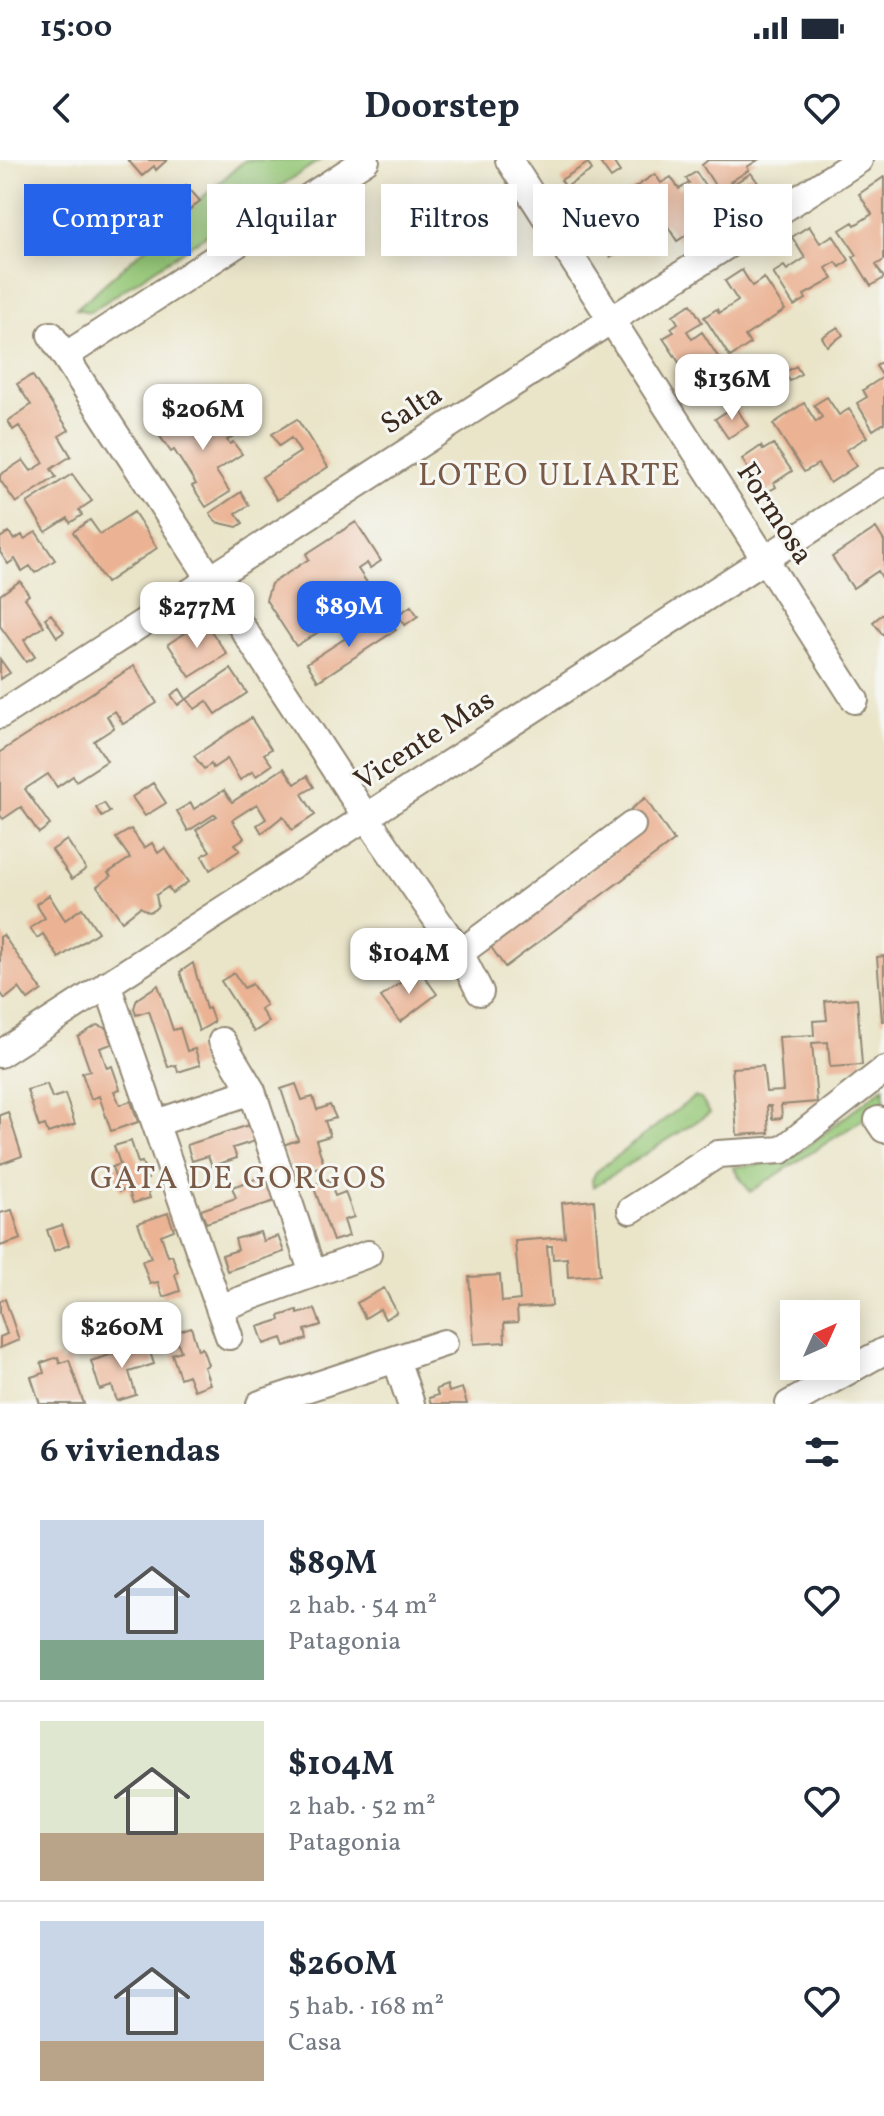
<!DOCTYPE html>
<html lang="es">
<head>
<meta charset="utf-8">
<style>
	body { margin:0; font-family:Vollkorn,serif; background:#f2f2f3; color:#1f2937; height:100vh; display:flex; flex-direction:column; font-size:30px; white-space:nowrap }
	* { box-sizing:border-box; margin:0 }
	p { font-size:26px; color:#747a83 }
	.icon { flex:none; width:44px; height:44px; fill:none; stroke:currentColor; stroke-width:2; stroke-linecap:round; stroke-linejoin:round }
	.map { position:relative; height:1244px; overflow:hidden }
	.details { display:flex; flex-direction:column; background:#fff; flex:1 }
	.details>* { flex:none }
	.banner { position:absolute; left:24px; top:24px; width:836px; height:72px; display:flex; gap:16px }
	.needle { width:52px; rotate:45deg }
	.controls { position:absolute; left:780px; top:1140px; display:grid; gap:16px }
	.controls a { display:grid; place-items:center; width:80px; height:80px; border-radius:0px; background:#fff; box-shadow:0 4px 20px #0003; font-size:40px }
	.price { position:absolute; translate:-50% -68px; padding:0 18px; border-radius:16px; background:#fff; color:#222; font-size:26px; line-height:52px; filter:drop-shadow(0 2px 4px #0008) }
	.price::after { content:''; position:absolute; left:50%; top:48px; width:24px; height:18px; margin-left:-12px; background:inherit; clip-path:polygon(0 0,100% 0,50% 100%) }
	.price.current { background:#2563eb; color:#fff }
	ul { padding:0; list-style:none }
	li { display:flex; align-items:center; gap:24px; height:200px; padding:0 40px }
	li+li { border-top:2px solid #e0e1e3 }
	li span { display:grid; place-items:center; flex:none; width:224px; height:160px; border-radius:0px; color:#555 }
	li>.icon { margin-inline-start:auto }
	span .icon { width:96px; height:96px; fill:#fffc; stroke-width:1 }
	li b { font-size:34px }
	h2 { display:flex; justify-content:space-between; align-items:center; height:96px; padding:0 40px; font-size:34px }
	.tag { padding:0 28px; border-radius:0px; background:#fff; box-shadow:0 4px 20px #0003; font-size:28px; line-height:72px }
	.tag.current { background:#2563eb; color:#fff }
	.status { display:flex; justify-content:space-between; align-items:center; height:56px; padding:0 40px; background:#fff; direction:ltr }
	.status svg { height:22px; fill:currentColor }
	header { display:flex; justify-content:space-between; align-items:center; height:104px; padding:0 40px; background:#fff; font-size:36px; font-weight:700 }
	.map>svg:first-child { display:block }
	.green { fill:#95c777; stroke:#68784a; stroke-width:2 }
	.building { fill:#ebb394 }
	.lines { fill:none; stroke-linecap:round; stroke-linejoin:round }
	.minor-casing { stroke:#928874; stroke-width:30 }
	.minor { stroke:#fff; stroke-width:26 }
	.labels { text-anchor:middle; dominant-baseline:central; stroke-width:6; stroke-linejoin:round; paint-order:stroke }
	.street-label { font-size:30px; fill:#3b2a1e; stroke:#f6f6f2 }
	.neighbourhood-label { font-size:32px; letter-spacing:2px; fill:#795a47; stroke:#f6f6f2 }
</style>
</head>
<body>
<div class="status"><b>15:00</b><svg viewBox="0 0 49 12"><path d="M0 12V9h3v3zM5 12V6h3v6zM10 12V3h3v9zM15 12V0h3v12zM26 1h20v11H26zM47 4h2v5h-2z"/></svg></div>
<header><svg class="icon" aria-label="back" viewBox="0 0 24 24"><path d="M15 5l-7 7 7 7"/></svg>Doorstep<svg class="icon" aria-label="heart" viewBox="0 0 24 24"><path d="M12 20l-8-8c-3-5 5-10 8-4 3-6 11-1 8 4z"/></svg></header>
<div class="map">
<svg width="884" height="1244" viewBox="0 0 884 1244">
	<rect width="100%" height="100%" fill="#f6f6f2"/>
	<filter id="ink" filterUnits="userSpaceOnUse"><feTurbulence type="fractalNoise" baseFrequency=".0125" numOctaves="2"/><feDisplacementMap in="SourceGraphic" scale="16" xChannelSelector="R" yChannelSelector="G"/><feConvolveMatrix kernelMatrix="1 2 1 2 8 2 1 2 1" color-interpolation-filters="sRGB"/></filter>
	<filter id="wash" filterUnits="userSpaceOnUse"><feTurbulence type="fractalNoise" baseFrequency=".006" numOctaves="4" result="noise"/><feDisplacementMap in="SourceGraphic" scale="32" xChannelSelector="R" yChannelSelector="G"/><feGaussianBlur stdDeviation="1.8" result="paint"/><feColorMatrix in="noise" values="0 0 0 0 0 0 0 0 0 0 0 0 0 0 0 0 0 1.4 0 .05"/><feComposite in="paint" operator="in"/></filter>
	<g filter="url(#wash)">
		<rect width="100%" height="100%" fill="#eae5c9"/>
		<path class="green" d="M245,0H320L90,152L76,149Z
			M884,927V946L750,1032L733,1007L787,1002Z
			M694,937L701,939L710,953L593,1027L592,1020L596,1012Z"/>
		<g id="blocks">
			<path class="building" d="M128,0H167L156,10L154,6L142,16Z
				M608,0H612L620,12L611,18L601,4Z
				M708,0H758L747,7L749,10L730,22L732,25L751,13L761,27L741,39L739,36V41L732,45L726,43L702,5Z
				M588,3L592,10L566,27L561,20Z
				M696,12L712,36L700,44L698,41L694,43L707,62L677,81L665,62L663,63L665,67L652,75L641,58L638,61L622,36L655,14L661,23L671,17L679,29L689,23L686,18Z
				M884,17V100L876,105L884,118L871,126L853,97L857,95L840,70L853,62L855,65L872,54L859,34Z
				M186,25L200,41L159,76L128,39L142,27L160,48Z
				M621,45L639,73L622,84L624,88L610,97L587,59L597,53L608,70L618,63L611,51Z
				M809,66L820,83L833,75L849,100L840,107L836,102L826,108L833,119L804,135L806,139L794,146L773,113L784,106L787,110L805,98L792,77Z
				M742,110L752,126L764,118L785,150L745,176L750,184L730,197L704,157L717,149L719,153L738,141L725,121Z
				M691,144L702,162L687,171L692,179L702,172L720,200L699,213L695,207L686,213L663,178L674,172L671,168L678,163L673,155Z
				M838,167L843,175L827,186L822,177Z
				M884,200V263L873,270L857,243L867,237L863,230L883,217L876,206Z
				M796,206L801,214L790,221L784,213Z
				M32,215L69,270L59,276L71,296L51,309L56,317L16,343L0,320V315L23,300L31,311L44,303L19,266L13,270L8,261L31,245L17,224Z
				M771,222L776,230L755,243L750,236Z
				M827,237L839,255L849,249L867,277L846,290L856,306L830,323L818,304L804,312L773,264L804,243L816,262L822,257L814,245Z
				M735,246L748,266L728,278L715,259Z
				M202,248L212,264L223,257L235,275L227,280L230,284L233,282L242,294L216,311L230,332L206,347L192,326L196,324L174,290L171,292L159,275Z
				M297,259L328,307L277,340L262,317L300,292L291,278L279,286L272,274Z
				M773,284L792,311L774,323L776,327L764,334L742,299L761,286L763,290Z
				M72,314L92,341L79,350L82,355L70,363L68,358L46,372L27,343Z
				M241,332L249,345L236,353L243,363L237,367L216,362L210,353Z
				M134,352L157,388L106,423L73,372L90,360L100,374Z
				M356,362L381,401L370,408L367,403L358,409L373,432L369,435L372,440L355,451L340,428L332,433L344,451L317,467L320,471L296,486L266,440L271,424L309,399L306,394Z
				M876,368L884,381V421L878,411L853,428L832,397Z
				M9,372L14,380L22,375L24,379L36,372L55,400L35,413L30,406L22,411L15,399L8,404L0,392V378Z
				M20,421L29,435L25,438L44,466L24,480L35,497L26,502L0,466V435Z
				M411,446L418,456L405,465L398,455Z
				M884,453V476L873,462Z
				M51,454L64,472L57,477L45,458Z
				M389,460L396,470L318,521L307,503L369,463L373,470Z
				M196,466L211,471L227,494L190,517L168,484Z
				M0,499L10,513L0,519Z
				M134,506L157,543L123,564L115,551L107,556L114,568L94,581L107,601L76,621L73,616L57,627L48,614L25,629L50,665L39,673L21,647L3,659L0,655V592Z
				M231,509L247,533L216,554L207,541L195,549L187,539Z
				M180,529L186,539L178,545L171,535Z
				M251,558L271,589L264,594L272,605L256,616L253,611L240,620L227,599L213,608L211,604L204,609L194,596Z
				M284,608L295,624L307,616L314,627L302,634L315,655L292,670L283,656L262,673L257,665L266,659L257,644L232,660L244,678L235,684L240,690L210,710L202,696L210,691L196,670L217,656L215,654L188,671L177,651L191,643L194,649L224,630L232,642Z
				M153,623L166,643L145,656L132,637Z
				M645,638L674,681L505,807L491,787L642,671V665L630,650Z
				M104,643L110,652L102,657L96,648Z
				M131,669L144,688L152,683L158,693L165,688L188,722L172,733L168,727L156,735L158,746L154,750L149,752L140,747L122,761L97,726L111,716L108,713L130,698L116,678Z
				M67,680L86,709L72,719L52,690Z
				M49,735L65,760L82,748L98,772L59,798L43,774L37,778L30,768L45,758L36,744Z
				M3,775L42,830L28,840L19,828L5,839L0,832V777Z
				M884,796V861H882L877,797Z
				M193,803L206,849L209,848L214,862L199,871L180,812Z
				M419,809L437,834L400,862L381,837Z
				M234,813L244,828L252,824L266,845L260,849L269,862L254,872L221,821Z
				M158,825L173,870L180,868L187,891L195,889L200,905L178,912L176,905L168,907L149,851L136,855L134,848L137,839Z
				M857,838L862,905L830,907L828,882L812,883L817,942L781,945L782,958L772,959L771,946H767L769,973L737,975L732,908L763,906L766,932L783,931L779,877L814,875L813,861L827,860L825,841Z
				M97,865L106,868L112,884L100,888L107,908L112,906L120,929L114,931L120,945L131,941L138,962L111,971L99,936L91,939L82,913L90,911L78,877Z
				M47,924L52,938L65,934L75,964L48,973L45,965L39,967L27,930Z
				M296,924L302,940L313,937L317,950L330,945L336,958L325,961L330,976L316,980L324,1005L294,1016L283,985L298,980L281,929Z
				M8,952L22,996L0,1004V955Z
				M249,965L255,981L233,988L237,998L212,1006L208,996L192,1001L187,985Z
				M131,981L138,1003L142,1002L145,1010L148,1019L144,1020L150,1038L133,1043L128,1028L120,1031L112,1007L120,1004L114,986Z
				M267,1015L275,1041L206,1063L201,1050L236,1038L232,1027Z
				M329,1019L335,1036L345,1032L354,1057L344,1060L349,1076L333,1081L313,1025Z
				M594,1040L600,1115L568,1117L567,1098L553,1099L552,1086H547L552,1146L517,1148L518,1162L504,1163L505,1182L474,1184L469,1117L500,1115L502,1142L520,1140L515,1081L565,1077L562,1043Z
				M12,1050L21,1079L0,1086V1053Z
				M168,1053L174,1070L161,1075L168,1096L172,1095L178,1112L175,1114L180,1131L163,1137L158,1122L150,1124L142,1101L151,1098L138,1063Z
				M62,1065L69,1085L54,1091L47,1070Z
				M260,1072L263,1081L278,1076L284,1092L227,1111L222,1095L238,1090L235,1079Z
				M384,1128L397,1152L385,1159L380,1149L365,1158L357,1143Z
				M5,1139L19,1180L0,1188V1177L7,1174L0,1153V1141Z
				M315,1149L321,1165L305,1170L307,1179L285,1186L282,1178L264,1184L258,1167L280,1160L279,1156L286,1154L297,1150L298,1154Z
				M191,1167L198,1190L202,1188L205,1196L208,1205L204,1207L210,1224L194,1230L188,1215L180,1218L172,1194L181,1191L174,1173Z
				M147,1183L154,1204L129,1212L136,1235L117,1241L112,1226L100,1230L91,1201Z
				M58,1197L60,1203L69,1200L84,1244H40L31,1217L44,1213L41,1203Z
				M447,1225L449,1232L462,1228L467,1244H431L429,1238L438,1235L436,1229Z"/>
		</g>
	</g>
	<g filter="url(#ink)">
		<use href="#blocks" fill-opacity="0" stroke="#928874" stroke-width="2"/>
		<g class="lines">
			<g class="minor-casing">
				<path id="minor" d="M509,0L855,540
					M51,175L366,657L460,793L480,832
					M65,196L366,0
					M0,555L859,0
					M460,793L632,665
					M107,824L229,1176
					M222,881L252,931L313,1114
					M0,894L884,322
					M878,960L884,969
					M156,963L252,931
					M631,1050L718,994L782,990L884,910
					M219,1148L368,1094
					M396,1199L411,1244
					M260,1244L444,1183
					M789,1244L884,1191"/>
			</g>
			<use href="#minor" class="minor"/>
		</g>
	</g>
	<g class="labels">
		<g class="street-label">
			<text transform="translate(412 250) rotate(-33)">Salta</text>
			<text transform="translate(774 354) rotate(57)">Formosa</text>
			<text transform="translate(425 581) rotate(-33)">Vicente Mas</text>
		</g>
		<g class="neighbourhood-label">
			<text x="550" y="317">LOTEO ULIARTE</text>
			<text x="239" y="1020">GATA DE GORGOS</text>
		</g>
	</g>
</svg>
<div class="controls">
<a><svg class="needle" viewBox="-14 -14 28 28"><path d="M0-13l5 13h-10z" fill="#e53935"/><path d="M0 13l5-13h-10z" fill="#747a83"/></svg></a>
</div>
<b class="price" style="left:732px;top:262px">$136M</b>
<b class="price" style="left:203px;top:292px">$206M</b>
<b class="price current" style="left:349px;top:489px">$89M</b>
<b class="price" style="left:197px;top:490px">$277M</b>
<b class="price" style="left:409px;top:836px">$104M</b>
<b class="price" style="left:122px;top:1210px">$260M</b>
<div class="banner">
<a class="tag current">Comprar</a>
<a class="tag">Alquilar</a>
<a class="tag">Filtros</a>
<a class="tag">Nuevo</a>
<a class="tag">Piso</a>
</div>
</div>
<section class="details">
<h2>6 viviendas<svg class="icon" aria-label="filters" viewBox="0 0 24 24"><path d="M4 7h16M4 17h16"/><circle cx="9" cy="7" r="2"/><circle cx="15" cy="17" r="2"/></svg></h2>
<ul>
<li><span style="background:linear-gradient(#c9d6e8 75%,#7fa58c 0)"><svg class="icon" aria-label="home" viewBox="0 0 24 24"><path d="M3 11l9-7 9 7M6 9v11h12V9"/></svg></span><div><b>$89M</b><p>2 hab. · 54 m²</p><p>Patagonia</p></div><svg class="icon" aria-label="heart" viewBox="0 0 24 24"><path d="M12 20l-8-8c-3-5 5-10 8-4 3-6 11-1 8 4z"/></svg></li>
<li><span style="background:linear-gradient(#dfe7d0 70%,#b9a48a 0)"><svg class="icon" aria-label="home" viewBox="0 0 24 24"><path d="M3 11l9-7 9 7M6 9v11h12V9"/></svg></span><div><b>$104M</b><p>2 hab. · 52 m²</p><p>Patagonia</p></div><svg class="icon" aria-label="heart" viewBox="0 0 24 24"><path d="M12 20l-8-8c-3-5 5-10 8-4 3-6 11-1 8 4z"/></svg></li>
<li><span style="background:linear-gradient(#c9d6e8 75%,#b9a48a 0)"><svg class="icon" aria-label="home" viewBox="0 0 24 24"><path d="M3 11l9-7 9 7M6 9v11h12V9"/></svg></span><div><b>$260M</b><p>5 hab. · 168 m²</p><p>Casa</p></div><svg class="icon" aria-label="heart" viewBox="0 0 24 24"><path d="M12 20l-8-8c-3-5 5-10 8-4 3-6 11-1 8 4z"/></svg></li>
</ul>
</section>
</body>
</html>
